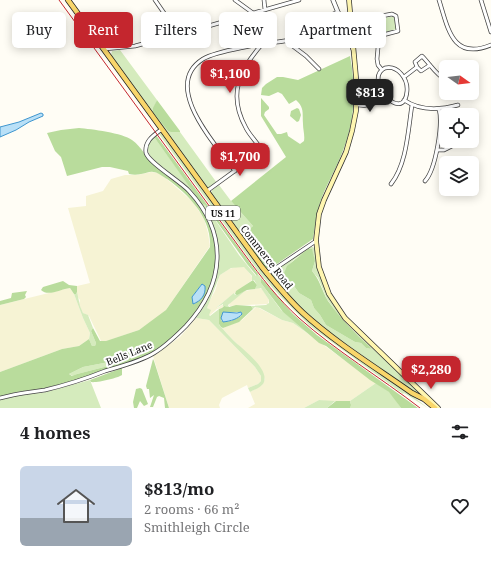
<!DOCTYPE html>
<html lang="en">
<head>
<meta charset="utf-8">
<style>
	body { margin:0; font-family:"Noto Serif",serif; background:#f2f2f2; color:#202124; height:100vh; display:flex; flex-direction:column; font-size:15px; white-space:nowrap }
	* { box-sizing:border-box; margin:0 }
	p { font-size:13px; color:#757577 }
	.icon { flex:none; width:22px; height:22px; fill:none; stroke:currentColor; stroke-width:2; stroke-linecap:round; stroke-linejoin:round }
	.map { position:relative; height:408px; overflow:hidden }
	.side { display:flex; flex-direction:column; background:#fff; flex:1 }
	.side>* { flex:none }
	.top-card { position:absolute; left:12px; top:12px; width:467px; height:36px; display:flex; gap:8px }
	.needle { width:26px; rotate:104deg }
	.fabs { position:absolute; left:439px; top:60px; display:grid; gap:8px }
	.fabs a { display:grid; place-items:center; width:40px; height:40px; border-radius:6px; background:#fff; box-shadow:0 2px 10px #0003; font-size:20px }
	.price { position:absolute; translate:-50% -34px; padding:0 9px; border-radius:8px; background:#c4262e; color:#fff; font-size:13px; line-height:26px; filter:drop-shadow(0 1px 2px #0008) }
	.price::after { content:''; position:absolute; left:50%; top:24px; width:12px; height:9px; margin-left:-6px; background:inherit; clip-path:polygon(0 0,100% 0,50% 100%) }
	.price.on { background:#222; color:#fff }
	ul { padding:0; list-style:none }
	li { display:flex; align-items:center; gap:12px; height:100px; padding:0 20px }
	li+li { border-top:1px solid #e0e0e0 }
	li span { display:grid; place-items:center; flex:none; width:112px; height:80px; border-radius:6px; color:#555 }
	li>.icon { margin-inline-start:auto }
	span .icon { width:48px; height:48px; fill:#fffc; stroke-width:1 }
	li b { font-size:17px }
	h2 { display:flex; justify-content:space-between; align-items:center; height:48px; padding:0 20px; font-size:17px }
	.pill { padding:0 14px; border-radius:6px; background:#fff; box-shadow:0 2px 10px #0003; font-size:14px; line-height:36px }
	.pill.on { background:#c4262e; color:#fff }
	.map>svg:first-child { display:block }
	.farmland { fill:#f6f3d4 }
	.green { fill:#d5ebbd; fill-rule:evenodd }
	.forest { fill:#b9dc9c; fill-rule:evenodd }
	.water { fill:#b9e0f7; stroke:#3f96cf }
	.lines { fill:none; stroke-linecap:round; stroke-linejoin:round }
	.minor-casing { stroke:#444; stroke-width:4.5 }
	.tertiary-casing { stroke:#444; stroke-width:5 }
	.secondary-casing { stroke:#333; stroke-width:5.5 }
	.primary-casing { stroke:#222; stroke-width:6 }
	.minor { stroke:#fff; stroke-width:3 }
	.tertiary { stroke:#fff; stroke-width:3.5 }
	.secondary { stroke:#fff6b0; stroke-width:4 }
	.primary { stroke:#f9d66b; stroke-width:4.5 }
	.rail { stroke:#c4262e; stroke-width:1 }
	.labels { text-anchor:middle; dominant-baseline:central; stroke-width:4; stroke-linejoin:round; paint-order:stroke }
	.shield { fill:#fff; stroke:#585858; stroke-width:1 }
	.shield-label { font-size:9px; font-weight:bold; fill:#111 }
	.street-label { font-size:10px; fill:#111; stroke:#fff }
</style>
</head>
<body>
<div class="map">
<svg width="491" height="408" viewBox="0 0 491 408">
	<rect width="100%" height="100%" fill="#fffdf5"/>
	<path class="farmland" d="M151,172L158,173L169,181L193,202L204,219L208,233L210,246L164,313L139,330L107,341H101L89,316L83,313L79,305L80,300L77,296V286L90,283L68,208L86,206V196L103,191L111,179L125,175H137Z
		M239,266L245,267L252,277V280L218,306L217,308L222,305H224L222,308L217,309L209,316L208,315L210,310L207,308L208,304L215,291L220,275L229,269Z
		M70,288L74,294L83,318L90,333L89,339L79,346L62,349L0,372V305L65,289Z
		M259,288L262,289L269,300L268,304L229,306L230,302L245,291Z
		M256,307L259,308L282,320L293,323L376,383L350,401H338L332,402L319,400L304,408H248L255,404L250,392L262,385L265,379L254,360L233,340L221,327L223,328L242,320Z
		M196,318L209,320L255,367L261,376V381L258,384L248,388L247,385L222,398L219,405L220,408H169L153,356L180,337Z"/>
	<path class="green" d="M394,16L397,29L382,33L379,19Z
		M120,50L157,100L153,110L168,131L180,132L217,183L210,188H207L111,55L112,51Z
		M161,133L163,134L294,306L428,408L404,393L403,394L310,326L279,295L261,275L159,134Z
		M154,137L201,202L205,205L239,255L256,276L258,274L261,278V283L281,310L310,335L293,323L282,320L260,308L255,307L253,309L251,306L266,305L269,303V300L261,288L255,289L257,285L254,280H252V276L244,267L231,268L220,275L207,308L211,310L209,315L210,316L219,309V324L220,326C225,331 229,336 233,340C241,348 272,370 263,384C261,387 254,390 250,392L248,388L258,384L261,381V376L255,367L209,320L196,318C228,277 226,228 190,189C178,177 162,169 150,156C146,148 148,143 154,137Z
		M219,185L231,201L253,226L247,231L243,227V238L211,193L212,190Z
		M310,247H313L315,249C316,262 319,275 324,287C343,332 391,359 421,396L411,390L322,327L290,298L272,276V274L274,271ZM311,249L315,261L312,271L318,278L327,299L336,312L371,349L366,348L361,343L355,342L326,325L320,315L314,308L311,300L299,293L294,286L289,283L285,279L284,274C289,260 299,256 311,249Z
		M245,291L228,305L229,307L223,306V304L216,308L234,293L235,295Z
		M77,292L80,306L83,313L88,315L93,328L91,331L96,343L95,346H92L89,339L90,333L83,318L74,294H76Z
		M109,362H111L112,365L77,374L73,376L69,374L83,367Z
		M90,380L101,408H0V400L22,394L42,393Z
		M376,383L391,393L401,408H350L351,404L350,401Z
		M319,400L335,401L327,408H304Z"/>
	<path class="forest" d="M350,56C357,93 355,123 340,158C334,173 325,187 320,203C316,215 315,227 313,239L274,266L269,268H266L243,238L242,227L247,231L253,226L231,201L286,157L261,116V98L269,107V109L265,112L264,115L277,134H281L287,132L288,136L300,144L304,141C305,135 303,130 303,124C302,114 305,108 296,100L289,104L282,94L278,92L269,96L261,95L262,88L266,84L277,77H283L298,80Z
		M157,100L180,131V132H171L168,131L153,112V108Z
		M297,108L299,109L301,115L299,121L297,122L290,116L291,111Z
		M79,128C91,129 123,133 132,140C142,147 146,158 156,166C169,176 183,185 193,197C238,255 211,309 158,349C146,358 131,362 117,367C92,375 67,383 41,389C34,391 25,390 17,392C12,393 6,395 0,397V372L62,349L79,346L89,339L92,346H95L96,343L91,331L93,328L100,341H106L139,330L166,310L210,247C212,218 188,194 167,179C163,177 158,172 153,172C150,171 145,174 141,174C137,175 133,175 129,174L128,171L110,167H102L67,176L61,157L55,151L47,133L61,130ZM201,285H204C206,294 202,299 194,304L193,303L192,297ZM109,362H111L112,365L77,374L72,376L69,374L83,367Z
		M156,135L258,274L257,276L247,264L205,205L201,203L154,137Z
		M308,249H312L315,261L312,271C320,280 322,291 328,301C340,318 354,332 370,347L371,349L366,348L361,343L355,342L326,325L320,315L314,308L311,300L299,293L294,286L285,279L284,273L287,266Z
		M261,278L293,314L317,335L418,408H401L389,392L370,380L326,346L319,343L283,312L261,283Z
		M253,280L257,285L255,289L247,290L237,295L235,294L236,291Z
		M63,281L69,285L77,286V292L76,294H74L70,288C61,289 48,297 41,290L43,287Z
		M27,291L25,295L26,297L24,299L0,305V301L11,298L12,293Z
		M236,305L251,306L253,309L239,322L223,328L221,327L219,324V309L222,308L224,306L229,307ZM223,312H242L241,316L231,321L223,322L221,320Z
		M153,359L154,361L169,408H165L164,398L159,396L157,397L153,407H150L154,395L150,398L149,389H147L146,386Z
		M122,368V375C118,378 97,383 91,382L90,380Z
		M140,388L142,389L148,404L144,406L140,401L137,408H134L133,402L136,389Z
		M336,401H350L351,405L350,408H327Z"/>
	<path class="water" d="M41,113L43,114V116L29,122L16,130L0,137V127L19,122Z
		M202,284L205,286C206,295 201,301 193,304L192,297Z
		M223,312L237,313L241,312L242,314C238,319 231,321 223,322L221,318Z"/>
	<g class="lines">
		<g class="minor-casing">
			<path id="minor" d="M155,0L173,26L185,33
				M235,0L253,13
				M264,0L265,10
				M439,0C448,28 452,61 491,45
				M481,0L491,32
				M392,14L396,16L398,31L379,36L377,33L374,19L376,17Z
				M379,36L377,59L378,65L382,70
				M286,41L306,56L319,69
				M104,49L135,46L198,29L299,0
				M430,65L421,71L417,67L415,62L422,56C430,64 436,75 446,80
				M385,68C398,65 408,79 407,91C404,126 362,79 385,68Z
				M404,77L417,67
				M404,100C420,111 440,110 458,105
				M356,104C368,109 376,100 387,100
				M357,104L362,101L378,97L381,91
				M458,141V143L460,145L463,144V141
				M437,150H444L458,143
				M235,171C217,146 160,86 203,59C215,52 236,49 250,46C266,42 283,43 298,38L304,35L321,19L338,12
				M425,181C436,169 443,124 439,109
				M391,184C407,164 408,130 412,105
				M207,191L262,151C258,143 250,136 246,128C227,94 240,69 263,43
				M267,274L316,241
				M0,398C8,396 16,394 24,393C31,392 38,391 45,390C66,385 85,379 105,371C122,366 139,362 154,353C166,346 176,336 186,326C225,284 229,234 189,191C180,181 149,163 146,153C144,141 154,135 162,129"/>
		</g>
		<g class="tertiary-casing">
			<path id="tertiary" d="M333,0L353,49"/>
		</g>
		<g class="secondary-casing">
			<path id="secondary" d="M349,0L356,77V111L352,131L346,152L324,200L319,214L316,240L319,267L329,294L345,318L438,408"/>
		</g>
		<g class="primary-casing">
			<path id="primary" d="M68,0L262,267C275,283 288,299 303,313C336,343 375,367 412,393L424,399L435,408"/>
		</g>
		<use href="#minor" class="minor"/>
		<use href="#tertiary" class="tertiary"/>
		<use href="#secondary" class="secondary"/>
		<use href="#primary" class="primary"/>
		<path class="rail" d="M59,0L245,255C261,277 278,299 299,318C336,351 380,377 420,408"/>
	</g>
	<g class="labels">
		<rect class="shield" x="206" y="206" width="34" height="14" rx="3"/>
		<g class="shield-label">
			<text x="223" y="213">US 11</text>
		</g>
		<g class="street-label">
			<text transform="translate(267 257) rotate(52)">Commerce Road</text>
			<text transform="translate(129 353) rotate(-22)">Bells Lane</text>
		</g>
	</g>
</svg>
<div class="fabs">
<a><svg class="needle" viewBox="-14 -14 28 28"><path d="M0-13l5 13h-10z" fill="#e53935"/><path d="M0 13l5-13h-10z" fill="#757577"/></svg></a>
<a><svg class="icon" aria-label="locate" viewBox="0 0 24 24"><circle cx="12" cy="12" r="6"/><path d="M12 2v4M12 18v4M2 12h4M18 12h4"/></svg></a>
<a><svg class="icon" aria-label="layers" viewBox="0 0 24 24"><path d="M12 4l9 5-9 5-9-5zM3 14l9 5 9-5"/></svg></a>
</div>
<b class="price" style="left:230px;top:94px">$1,100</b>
<b class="price on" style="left:370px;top:113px">$813</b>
<b class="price" style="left:240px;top:177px">$1,700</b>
<b class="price" style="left:431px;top:390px">$2,280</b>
<div class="top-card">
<a class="pill">Buy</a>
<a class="pill on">Rent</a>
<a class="pill">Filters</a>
<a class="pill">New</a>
<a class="pill">Apartment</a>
</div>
</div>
<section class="side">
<h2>4 homes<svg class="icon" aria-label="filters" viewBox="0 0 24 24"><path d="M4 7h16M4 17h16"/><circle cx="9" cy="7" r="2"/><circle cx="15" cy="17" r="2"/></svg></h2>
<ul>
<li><span style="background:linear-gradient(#c9d6e8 65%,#9aa5b1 0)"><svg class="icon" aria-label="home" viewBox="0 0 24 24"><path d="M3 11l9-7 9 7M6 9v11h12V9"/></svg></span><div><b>$813/mo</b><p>2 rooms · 66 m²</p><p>Smithleigh Circle</p></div><svg class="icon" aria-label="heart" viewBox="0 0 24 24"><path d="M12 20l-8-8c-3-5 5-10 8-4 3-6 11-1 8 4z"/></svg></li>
</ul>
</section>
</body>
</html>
